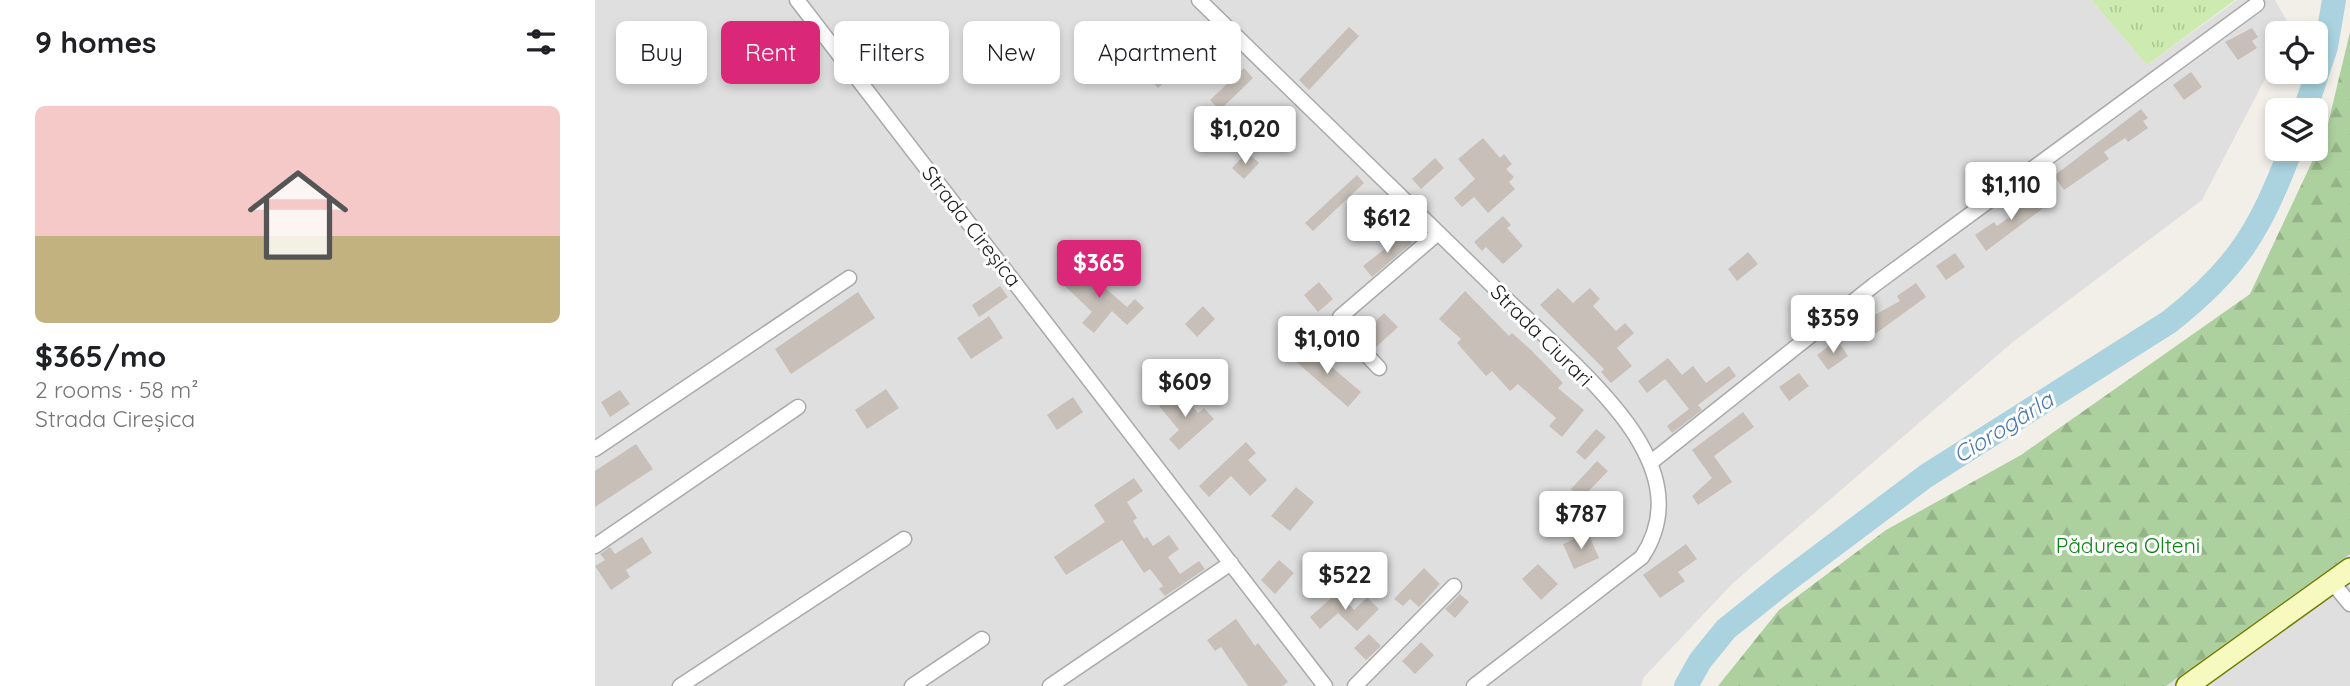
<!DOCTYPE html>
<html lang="en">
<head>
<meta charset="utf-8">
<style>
	body { margin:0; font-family:Quicksand,sans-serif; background:#f6f6f6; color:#202124; height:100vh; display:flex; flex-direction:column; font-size:26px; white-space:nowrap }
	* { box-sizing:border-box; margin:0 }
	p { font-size:23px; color:#757577 }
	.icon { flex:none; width:38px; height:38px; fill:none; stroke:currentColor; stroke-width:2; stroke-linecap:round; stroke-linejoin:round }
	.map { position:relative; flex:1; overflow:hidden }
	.details { display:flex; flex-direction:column; background:#fff; width:595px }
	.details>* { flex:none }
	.banner { position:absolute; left:21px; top:21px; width:665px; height:63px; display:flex; gap:14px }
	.buttons { position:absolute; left:1670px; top:21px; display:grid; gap:14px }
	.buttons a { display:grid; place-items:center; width:63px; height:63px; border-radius:10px; background:#fff; box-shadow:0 4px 10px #0003; font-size:35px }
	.price { position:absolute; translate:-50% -60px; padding:0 16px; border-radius:7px; background:#fff; color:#222; font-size:23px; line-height:46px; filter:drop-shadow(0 2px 4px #0008) }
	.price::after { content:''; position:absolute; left:50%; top:42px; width:21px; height:16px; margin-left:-10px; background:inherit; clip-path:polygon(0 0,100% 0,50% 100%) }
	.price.active { background:#db2777; color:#fff }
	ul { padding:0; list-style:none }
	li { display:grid; align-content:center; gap:14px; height:371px; padding:0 35px }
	li span { display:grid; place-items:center; height:217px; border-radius:10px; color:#555 }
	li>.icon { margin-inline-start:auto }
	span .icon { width:126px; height:126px; fill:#fffc; stroke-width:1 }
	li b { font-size:30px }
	h2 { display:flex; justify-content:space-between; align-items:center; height:84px; padding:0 35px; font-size:30px }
	.chip { padding:0 24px; border-radius:10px; background:#fff; box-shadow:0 4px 10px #0003; font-size:24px; line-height:63px }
	.chip.active { background:#db2777; color:#fff }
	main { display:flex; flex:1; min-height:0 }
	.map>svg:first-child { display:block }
	.residential { fill:#e0dfdf }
	.grass { fill:url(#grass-tufts) }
	.forest { fill:url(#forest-firs) }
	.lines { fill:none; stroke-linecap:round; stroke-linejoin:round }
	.river { stroke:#aad3df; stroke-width:24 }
	.building { fill:#c7bfb8 }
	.street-casing { stroke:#a9a9a9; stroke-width:17 }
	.secondary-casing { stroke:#707d05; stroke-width:24 }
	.street { stroke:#fff; stroke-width:14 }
	.secondary { stroke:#f7fabf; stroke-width:21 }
	.labels { text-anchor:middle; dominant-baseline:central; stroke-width:6; stroke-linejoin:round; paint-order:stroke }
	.street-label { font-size:21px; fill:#222; stroke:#fff }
	.park-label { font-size:21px; fill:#0c8416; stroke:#fff }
	.water-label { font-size:23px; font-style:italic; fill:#4a7aab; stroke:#fff }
</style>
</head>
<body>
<main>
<section class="details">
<h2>9 homes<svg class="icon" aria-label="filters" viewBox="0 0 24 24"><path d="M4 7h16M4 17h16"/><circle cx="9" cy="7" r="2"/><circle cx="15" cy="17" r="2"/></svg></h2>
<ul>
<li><span style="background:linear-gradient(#f6c9c9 60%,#c2b280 0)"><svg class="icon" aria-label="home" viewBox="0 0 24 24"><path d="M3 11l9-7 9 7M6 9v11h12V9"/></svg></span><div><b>$365/mo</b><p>2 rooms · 58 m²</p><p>Strada Cireșica</p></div></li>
</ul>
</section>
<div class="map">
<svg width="1755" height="686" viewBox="0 0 1755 686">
	<defs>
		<pattern id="grass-tufts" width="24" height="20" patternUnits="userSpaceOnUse" patternTransform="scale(1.75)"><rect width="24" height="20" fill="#cdebb0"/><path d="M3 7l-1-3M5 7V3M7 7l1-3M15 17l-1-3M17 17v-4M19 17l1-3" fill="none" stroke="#b0c997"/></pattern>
		<pattern id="forest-firs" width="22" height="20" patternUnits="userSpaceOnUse" patternTransform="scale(1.75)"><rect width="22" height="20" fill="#add19e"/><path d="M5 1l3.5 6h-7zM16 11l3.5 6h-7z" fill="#95b388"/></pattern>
	</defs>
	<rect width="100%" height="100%" fill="#f2efe9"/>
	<path class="residential" d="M0,0H1496L1552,65L1642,0H1680L1696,28L1694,33H1682V56L1607,200L1418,342L1138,583L1049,677L1046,686H0Z
		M1755,554V686H1571Z"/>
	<path class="grass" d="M1496,0H1640L1552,65Z"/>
	<path class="forest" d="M1755,32V554L1571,686H1123L1184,610L1291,530L1426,455L1655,294L1731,132Z"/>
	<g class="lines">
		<path class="river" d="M1710,110L1731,47L1739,0
			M1091,686L1105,661L1131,629L1186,585L1331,476L1574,322C1643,268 1665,230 1696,149"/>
	</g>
	<path class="building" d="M754,27L764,36L714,90L704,80Z
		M1657,28L1663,37L1657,41L1662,48L1643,60L1630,42Z
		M561,39L586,66L563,88L548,71L539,79L529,68Z
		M649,68L658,78L625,110L615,100Z
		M1596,72L1607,87L1589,100L1578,85Z
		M1546,109L1553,118L1548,121L1553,128L1533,142L1530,138L1509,152L1514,159L1469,190L1459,176Z
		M888,138L905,158L909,154L917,164L911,169L919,177L914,182L920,189L893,213L879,197L867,207L859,198L880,179L863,159Z
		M652,152L664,163L649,179L637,168Z
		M840,158L849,168L826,189L817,179Z
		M762,175L769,183L718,231L710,223Z
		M1441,192L1451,206L1391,251L1380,235L1399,222L1402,226L1424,210L1421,206Z
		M908,216L916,225L912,228L928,246L908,264L891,247L887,251L879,242Z
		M810,233L817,243L777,277L768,266Z
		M1153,252L1163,264L1142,281L1133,269Z
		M1360,253L1370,267L1351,280L1341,266Z
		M484,265L532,307L540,299L549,308L532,325L517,311L499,333L487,323L497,312L467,283Z
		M724,282L738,299L723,312L709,295Z
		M1321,283L1331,297L1269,342L1262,332L1266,329L1263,324L1305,301L1302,296Z
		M405,286L413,297L384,317L377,305Z
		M963,288L978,303L995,288L1005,299L998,306L1021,331L1030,323L1039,333L1022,348L1037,366L1016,383L1006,372L1009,369L945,305Z
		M870,291L914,336L917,333L937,351L968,383L963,388L989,410L967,437L954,426L961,418L923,384L915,391L897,371L891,376L862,343L866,339L844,319Z
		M263,292L280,318L196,374L180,349Z
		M608,306L620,319L602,337L590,324Z
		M789,313L803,327L779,349L766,335Z
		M394,316L408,338L376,359L362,338Z
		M1242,340L1253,356L1233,370L1222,355Z
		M711,345L766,392L753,407L698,359Z
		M1073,358L1087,375L1098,366L1111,383L1134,366L1141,376L1103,405L1107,410L1077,433L1072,426L1094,409L1070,379L1052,393L1043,381Z
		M1204,373L1214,386L1194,401L1184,387Z
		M291,389L304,408L272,429L260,410Z
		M25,390L35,404L15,417L6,402Z
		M584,390L603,413L609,408L619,419L584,450L574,439L584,430L564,406Z
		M478,397L488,412L462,430L452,415Z
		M1148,412L1159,427L1119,456L1137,482L1103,505L1097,496L1117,478L1097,450Z
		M1001,429L1011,437L990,460L981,452Z
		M651,442L661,453L653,460L672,480L655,496L636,476L614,497L604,486Z
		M41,444L58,469L0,507V471Z
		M1002,461L1013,471L986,499L976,489Z
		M539,478L548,491L532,502L542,518L538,521L549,539L552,537L558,546L574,535L584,549L573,557L585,574L604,561L610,569L570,596L564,589L568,586L555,569L549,573L527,540L471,575L459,557L510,522L499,505Z
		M701,487L719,502L695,531L676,516Z
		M993,533L1004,558L979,569L968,544Z
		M47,537L57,553L31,570L35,577L16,590L0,566L10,560L5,554L15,547L20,554Z
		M1091,544L1102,559L1083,572L1090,581L1065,598L1048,575Z
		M684,560L699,573L680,594L666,580Z
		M943,564L963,584L946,600L927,579Z
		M829,568L845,584L824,607L815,599L808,606L799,599Z
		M743,592L759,610L772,597L784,609L762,631L743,613L725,629L715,617Z
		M865,594L874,602L860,618L850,609Z
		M641,619L660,646L663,643L693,682L687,686H653L626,647L620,651L612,640Z
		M774,634L786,646L771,660L759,648Z
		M826,642L839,655L820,674L807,661Z"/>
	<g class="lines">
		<g class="street-casing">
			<path id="street" d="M202,0L730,686
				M604,0C704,97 804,195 904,292C946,333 1017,393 1045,443C1067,481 1072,519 1047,557L879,686
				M784,368L746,328L745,317L843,233
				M0,449L254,278
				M1055,463L1279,285L1662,4
				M0,546L203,407
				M1737,582L1755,604
				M85,686L309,539
				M317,686L387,639
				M455,686L636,563
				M760,686L859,586"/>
		</g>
		<g class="secondary-casing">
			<path id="secondary" d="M1592,686L1755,569"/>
		</g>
		<use href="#street" class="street"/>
		<use href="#secondary" class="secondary"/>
	</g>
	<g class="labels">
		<g class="street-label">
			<text transform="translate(377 226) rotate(52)">Strada Cireșica</text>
			<text transform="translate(947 335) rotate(45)">Strada Ciurari</text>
		</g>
		<g class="park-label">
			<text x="1533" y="545">Pădurea Olteni</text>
		</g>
		<g class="water-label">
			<text transform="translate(1408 427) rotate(-32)">Ciorogârla</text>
		</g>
	</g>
</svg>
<div class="buttons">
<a><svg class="icon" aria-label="locate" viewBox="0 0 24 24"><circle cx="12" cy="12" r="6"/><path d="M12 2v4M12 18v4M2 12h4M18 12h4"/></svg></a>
<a><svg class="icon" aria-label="layers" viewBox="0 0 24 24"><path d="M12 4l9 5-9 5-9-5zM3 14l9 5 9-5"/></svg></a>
</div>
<b class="price" style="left:650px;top:166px">$1,020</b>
<b class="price" style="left:1416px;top:222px">$1,110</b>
<b class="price" style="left:792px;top:255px">$612</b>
<b class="price active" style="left:504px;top:300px">$365</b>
<b class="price" style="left:1238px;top:355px">$359</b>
<b class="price" style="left:732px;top:376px">$1,010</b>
<b class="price" style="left:590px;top:419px">$609</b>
<b class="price" style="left:986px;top:551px">$787</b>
<b class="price" style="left:750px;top:612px">$522</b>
<div class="banner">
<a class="chip">Buy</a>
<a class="chip active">Rent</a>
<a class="chip">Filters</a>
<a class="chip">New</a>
<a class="chip">Apartment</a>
</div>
</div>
</main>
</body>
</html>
